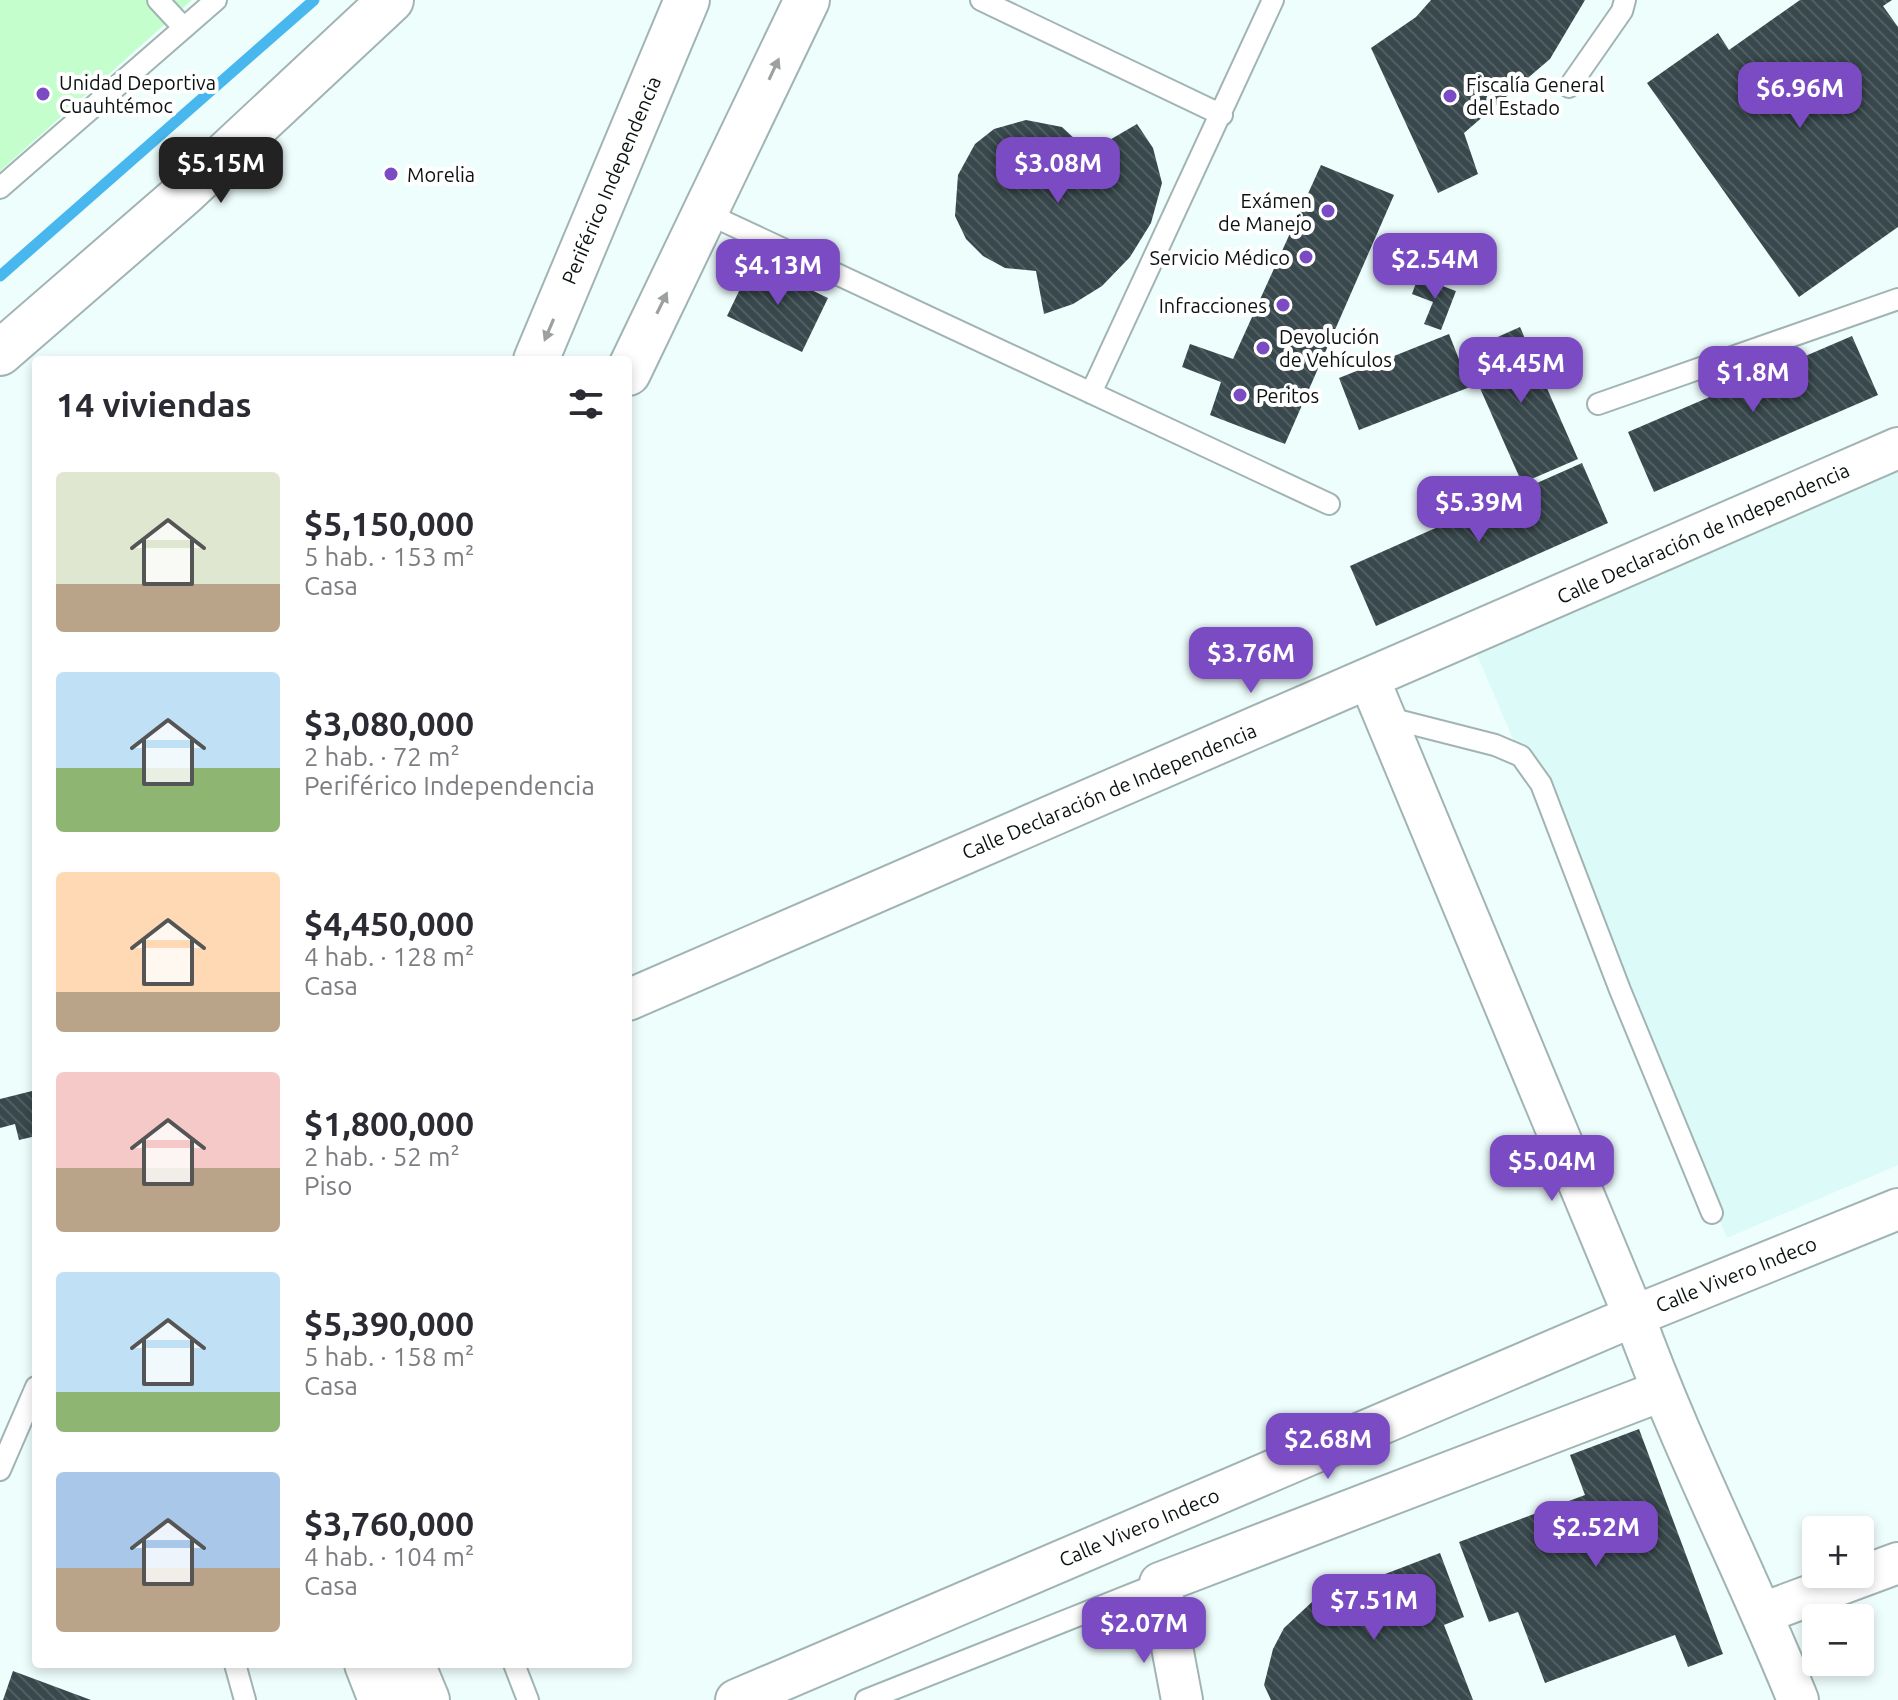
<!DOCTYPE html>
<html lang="es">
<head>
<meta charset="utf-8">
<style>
	body { margin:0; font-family:Ubuntu,sans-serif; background:#f7f7f7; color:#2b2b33; height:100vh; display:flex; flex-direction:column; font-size:30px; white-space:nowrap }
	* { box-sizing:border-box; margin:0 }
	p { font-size:26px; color:#7c7c81 }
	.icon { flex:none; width:44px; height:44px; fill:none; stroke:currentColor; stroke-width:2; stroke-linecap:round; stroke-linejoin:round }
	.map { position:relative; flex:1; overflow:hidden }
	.details { position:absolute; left:32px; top:356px; width:600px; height:1312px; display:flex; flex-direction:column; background:#fff; border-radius:8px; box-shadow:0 4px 12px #0003 }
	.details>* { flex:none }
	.fabs { position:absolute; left:1802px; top:1516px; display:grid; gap:16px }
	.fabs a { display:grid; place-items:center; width:72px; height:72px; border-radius:8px; background:#fff; box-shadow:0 4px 12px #0003; font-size:40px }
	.price { position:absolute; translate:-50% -68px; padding:0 18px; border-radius:16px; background:#7b4bc3; color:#fff; font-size:26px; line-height:52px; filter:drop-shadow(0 2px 4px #0008) }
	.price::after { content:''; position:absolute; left:50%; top:48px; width:24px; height:18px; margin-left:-12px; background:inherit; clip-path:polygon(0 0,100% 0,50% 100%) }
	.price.active { background:#222; color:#fff }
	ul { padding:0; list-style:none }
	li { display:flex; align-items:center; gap:24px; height:200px; padding:0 24px }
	li span { display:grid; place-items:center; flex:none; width:224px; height:160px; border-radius:8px; color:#555 }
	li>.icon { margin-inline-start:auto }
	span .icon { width:96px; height:96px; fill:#fffc; stroke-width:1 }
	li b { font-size:34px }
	h2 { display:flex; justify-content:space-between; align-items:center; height:96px; padding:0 24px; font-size:34px }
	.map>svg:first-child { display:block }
	.built { fill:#dcfaf8 }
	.green { fill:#c4fecc }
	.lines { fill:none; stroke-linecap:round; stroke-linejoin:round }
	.stream { stroke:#48b7ee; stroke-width:11 }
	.building { fill:url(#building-back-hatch) }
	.lane-casing { stroke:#a1b4b3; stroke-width:24 }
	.street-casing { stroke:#a1b4b3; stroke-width:44 }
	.secondary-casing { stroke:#a1b4b3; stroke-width:48 }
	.highway-casing { stroke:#a1b4b3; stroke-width:48 }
	.lane { stroke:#fff; stroke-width:20 }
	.street { stroke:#fff; stroke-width:40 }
	.secondary { stroke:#fff; stroke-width:44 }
	.highway { stroke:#fff; stroke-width:44 }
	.oneway { fill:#9da0a0 }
	.poi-dot { fill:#7b4bc3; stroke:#fff; stroke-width:3 }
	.labels { text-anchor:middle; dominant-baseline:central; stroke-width:8; stroke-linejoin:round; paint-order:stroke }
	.poi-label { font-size:20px; fill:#0b1211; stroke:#fff; text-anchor:start }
	.street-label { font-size:20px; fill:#0b1211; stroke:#fff }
</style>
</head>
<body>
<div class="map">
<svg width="1898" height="1700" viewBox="0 0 1898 1700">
	<defs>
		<pattern id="building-back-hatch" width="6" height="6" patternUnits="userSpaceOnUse" patternTransform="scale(2)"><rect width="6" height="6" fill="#38484c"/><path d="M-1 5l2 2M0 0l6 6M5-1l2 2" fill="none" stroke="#515e62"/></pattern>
	</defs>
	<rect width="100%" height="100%" fill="#eefefd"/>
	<path class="built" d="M1898,460V1165L1727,1238L1471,641Z"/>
	<path class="green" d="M0,0H192L0,171Z"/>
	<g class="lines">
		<path class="stream" d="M0,276L314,0"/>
	</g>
	<path class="building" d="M1431,0H1585L1550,59L1464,133L1478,174L1438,193L1371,48L1416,17Z
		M1800,0H1892L1883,6L1898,27V227L1799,297L1647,83L1718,33L1729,50Z
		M1026,120L1062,127L1089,152L1137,124L1153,148L1162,183L1151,223L1130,257L1102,286L1073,304L1044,314L1036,271L1005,268L983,256L966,239L955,216L958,175L975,144L994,129Z
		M1321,165L1394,195L1285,444L1210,415L1221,382L1182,367L1190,344L1233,359Z
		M753,262L828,298L802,352L727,316Z
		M1418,277L1456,291L1441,330L1424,324L1433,302L1412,294Z
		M1520,327L1578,459L1522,483L1464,352Z
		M1449,334L1470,387L1359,430L1339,378Z
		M1852,336L1878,395L1654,492L1628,432Z
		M1582,463L1608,523L1376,626L1350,566Z
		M36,1090V1136L19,1140L15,1124L0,1128V1099Z
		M1639,1429L1723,1654L1688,1667L1675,1635L1545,1683L1518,1612L1489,1622L1459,1542L1585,1495L1570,1455Z
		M1440,1553L1464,1617L1444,1625L1473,1700H1271L1264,1685L1273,1649L1284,1628L1312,1602Z
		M13,1671L91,1700H3Z"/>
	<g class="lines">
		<g class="lane-casing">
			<path id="lane" d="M158,0L184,28
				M981,0L1222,115
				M1569,87L1622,11L1625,0
				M0,188L216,0
				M706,213L1329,504
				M1091,393L1273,0
				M1598,404L1898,299
				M1385,717L1495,745L1521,756L1541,784L1620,990L1712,1213
				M0,1470L36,1387
				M235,1664L245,1700
				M514,1664L528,1700
				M866,1700L1160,1583"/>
		</g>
		<g class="street-casing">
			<path id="street" d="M1369,679L1634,1316C1681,1447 1746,1571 1798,1700
				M628,1000L1898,448
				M1763,1613L1898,1563
				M736,1700L1634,1316L1898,1209
				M1182,1700L1160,1583L1661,1391"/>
		</g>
		<g class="secondary-casing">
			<path id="secondary" d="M0,353L182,195L391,0"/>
		</g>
		<g class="highway-casing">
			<path id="highway" d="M536,360L687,0
				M628,373L807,0
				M367,1664L381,1700
				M412,1664L427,1700"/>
		</g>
		<use href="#lane" class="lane"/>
		<use href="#street" class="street"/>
		<use href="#secondary" class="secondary"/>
		<use href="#highway" class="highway"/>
	</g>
	<defs><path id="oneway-solid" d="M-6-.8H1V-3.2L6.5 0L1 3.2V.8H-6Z" transform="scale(2)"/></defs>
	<g class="oneway">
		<use href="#oneway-solid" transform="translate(774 69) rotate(-65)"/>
		<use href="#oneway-solid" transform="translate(662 303) rotate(-64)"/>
		<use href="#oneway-solid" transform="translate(549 330) rotate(113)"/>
	</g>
	<g class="poi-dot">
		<circle cx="43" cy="94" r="8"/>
		<circle cx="1450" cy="96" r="8"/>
		<circle cx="391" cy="174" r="8"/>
		<circle cx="1328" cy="211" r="8"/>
		<circle cx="1306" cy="257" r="8"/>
		<circle cx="1283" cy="305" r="8"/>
		<circle cx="1263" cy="348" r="8"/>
		<circle cx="1240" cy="395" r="8"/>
	</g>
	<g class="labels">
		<g class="poi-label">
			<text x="59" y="82">Unidad Deportiva<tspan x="59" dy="23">Cuauhtémoc</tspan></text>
			<text x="1466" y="84">Fiscalía General<tspan x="1466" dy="23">del Estado</tspan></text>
			<text x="407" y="174">Morelia</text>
			<text x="1312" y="200" text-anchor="end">Exámen<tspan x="1312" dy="23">de Manejo</tspan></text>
			<text x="1290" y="257" text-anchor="end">Servicio Médico</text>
			<text x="1267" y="305" text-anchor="end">Infracciones</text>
			<text x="1279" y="336">Devolución<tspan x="1279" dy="23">de Vehículos</tspan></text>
			<text x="1256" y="395">Peritos</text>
		</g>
		<g class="street-label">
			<text transform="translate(611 180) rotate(-67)">Periférico Independencia</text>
			<text transform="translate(1703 533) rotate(-24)">Calle Declaración de Independencia</text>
			<text transform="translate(1109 791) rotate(-23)">Calle Declaración de Independencia</text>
			<text transform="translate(1736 1274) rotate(-22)">Calle Vivero Indeco</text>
			<text transform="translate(1139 1527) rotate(-23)">Calle Vivero Indeco</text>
		</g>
	</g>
</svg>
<div class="fabs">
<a>+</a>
<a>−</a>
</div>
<b class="price" style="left:1800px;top:130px">$6.96M</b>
<b class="price active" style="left:221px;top:205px">$5.15M</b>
<b class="price" style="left:1058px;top:205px">$3.08M</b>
<b class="price" style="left:1435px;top:301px">$2.54M</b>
<b class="price" style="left:778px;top:307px">$4.13M</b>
<b class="price" style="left:1521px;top:405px">$4.45M</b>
<b class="price" style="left:1753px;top:414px">$1.8M</b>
<b class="price" style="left:1479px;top:544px">$5.39M</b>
<b class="price" style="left:1251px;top:695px">$3.76M</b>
<b class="price" style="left:1552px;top:1203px">$5.04M</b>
<b class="price" style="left:1328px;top:1481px">$2.68M</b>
<b class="price" style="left:1596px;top:1569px">$2.52M</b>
<b class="price" style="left:1374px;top:1642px">$7.51M</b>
<b class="price" style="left:1144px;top:1665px">$2.07M</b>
<section class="details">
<h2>14 viviendas<svg class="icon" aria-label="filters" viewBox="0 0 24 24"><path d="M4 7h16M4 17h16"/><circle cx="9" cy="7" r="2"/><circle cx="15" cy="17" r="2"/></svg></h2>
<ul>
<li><span style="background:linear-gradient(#dfe7d0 70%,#b9a48a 0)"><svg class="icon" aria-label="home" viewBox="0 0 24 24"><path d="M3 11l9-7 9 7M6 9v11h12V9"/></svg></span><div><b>$5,150,000</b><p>5 hab. · 153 m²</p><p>Casa</p></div></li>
<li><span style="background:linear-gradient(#bfe0f5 60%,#8fb573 0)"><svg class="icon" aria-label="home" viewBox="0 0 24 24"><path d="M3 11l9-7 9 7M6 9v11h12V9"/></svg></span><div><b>$3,080,000</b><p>2 hab. · 72 m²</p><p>Periférico Independencia</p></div></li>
<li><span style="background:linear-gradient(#ffd9b3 75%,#b9a48a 0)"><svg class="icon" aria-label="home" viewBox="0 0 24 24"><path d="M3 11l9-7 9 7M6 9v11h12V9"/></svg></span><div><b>$4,450,000</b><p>4 hab. · 128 m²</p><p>Casa</p></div></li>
<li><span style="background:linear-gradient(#f6c9c9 60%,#b9a48a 0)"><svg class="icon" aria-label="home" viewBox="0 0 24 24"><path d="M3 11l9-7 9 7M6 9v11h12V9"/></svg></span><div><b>$1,800,000</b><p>2 hab. · 52 m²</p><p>Piso</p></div></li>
<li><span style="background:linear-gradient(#bfe0f5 75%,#8fb573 0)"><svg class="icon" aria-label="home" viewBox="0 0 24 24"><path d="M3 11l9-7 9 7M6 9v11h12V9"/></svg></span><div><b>$5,390,000</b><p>5 hab. · 158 m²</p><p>Casa</p></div></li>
<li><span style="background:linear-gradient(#a9c7e8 60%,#b9a48a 0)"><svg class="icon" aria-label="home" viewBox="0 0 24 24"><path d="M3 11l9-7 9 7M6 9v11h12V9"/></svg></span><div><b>$3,760,000</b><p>4 hab. · 104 m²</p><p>Casa</p></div></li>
</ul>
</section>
</div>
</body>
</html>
